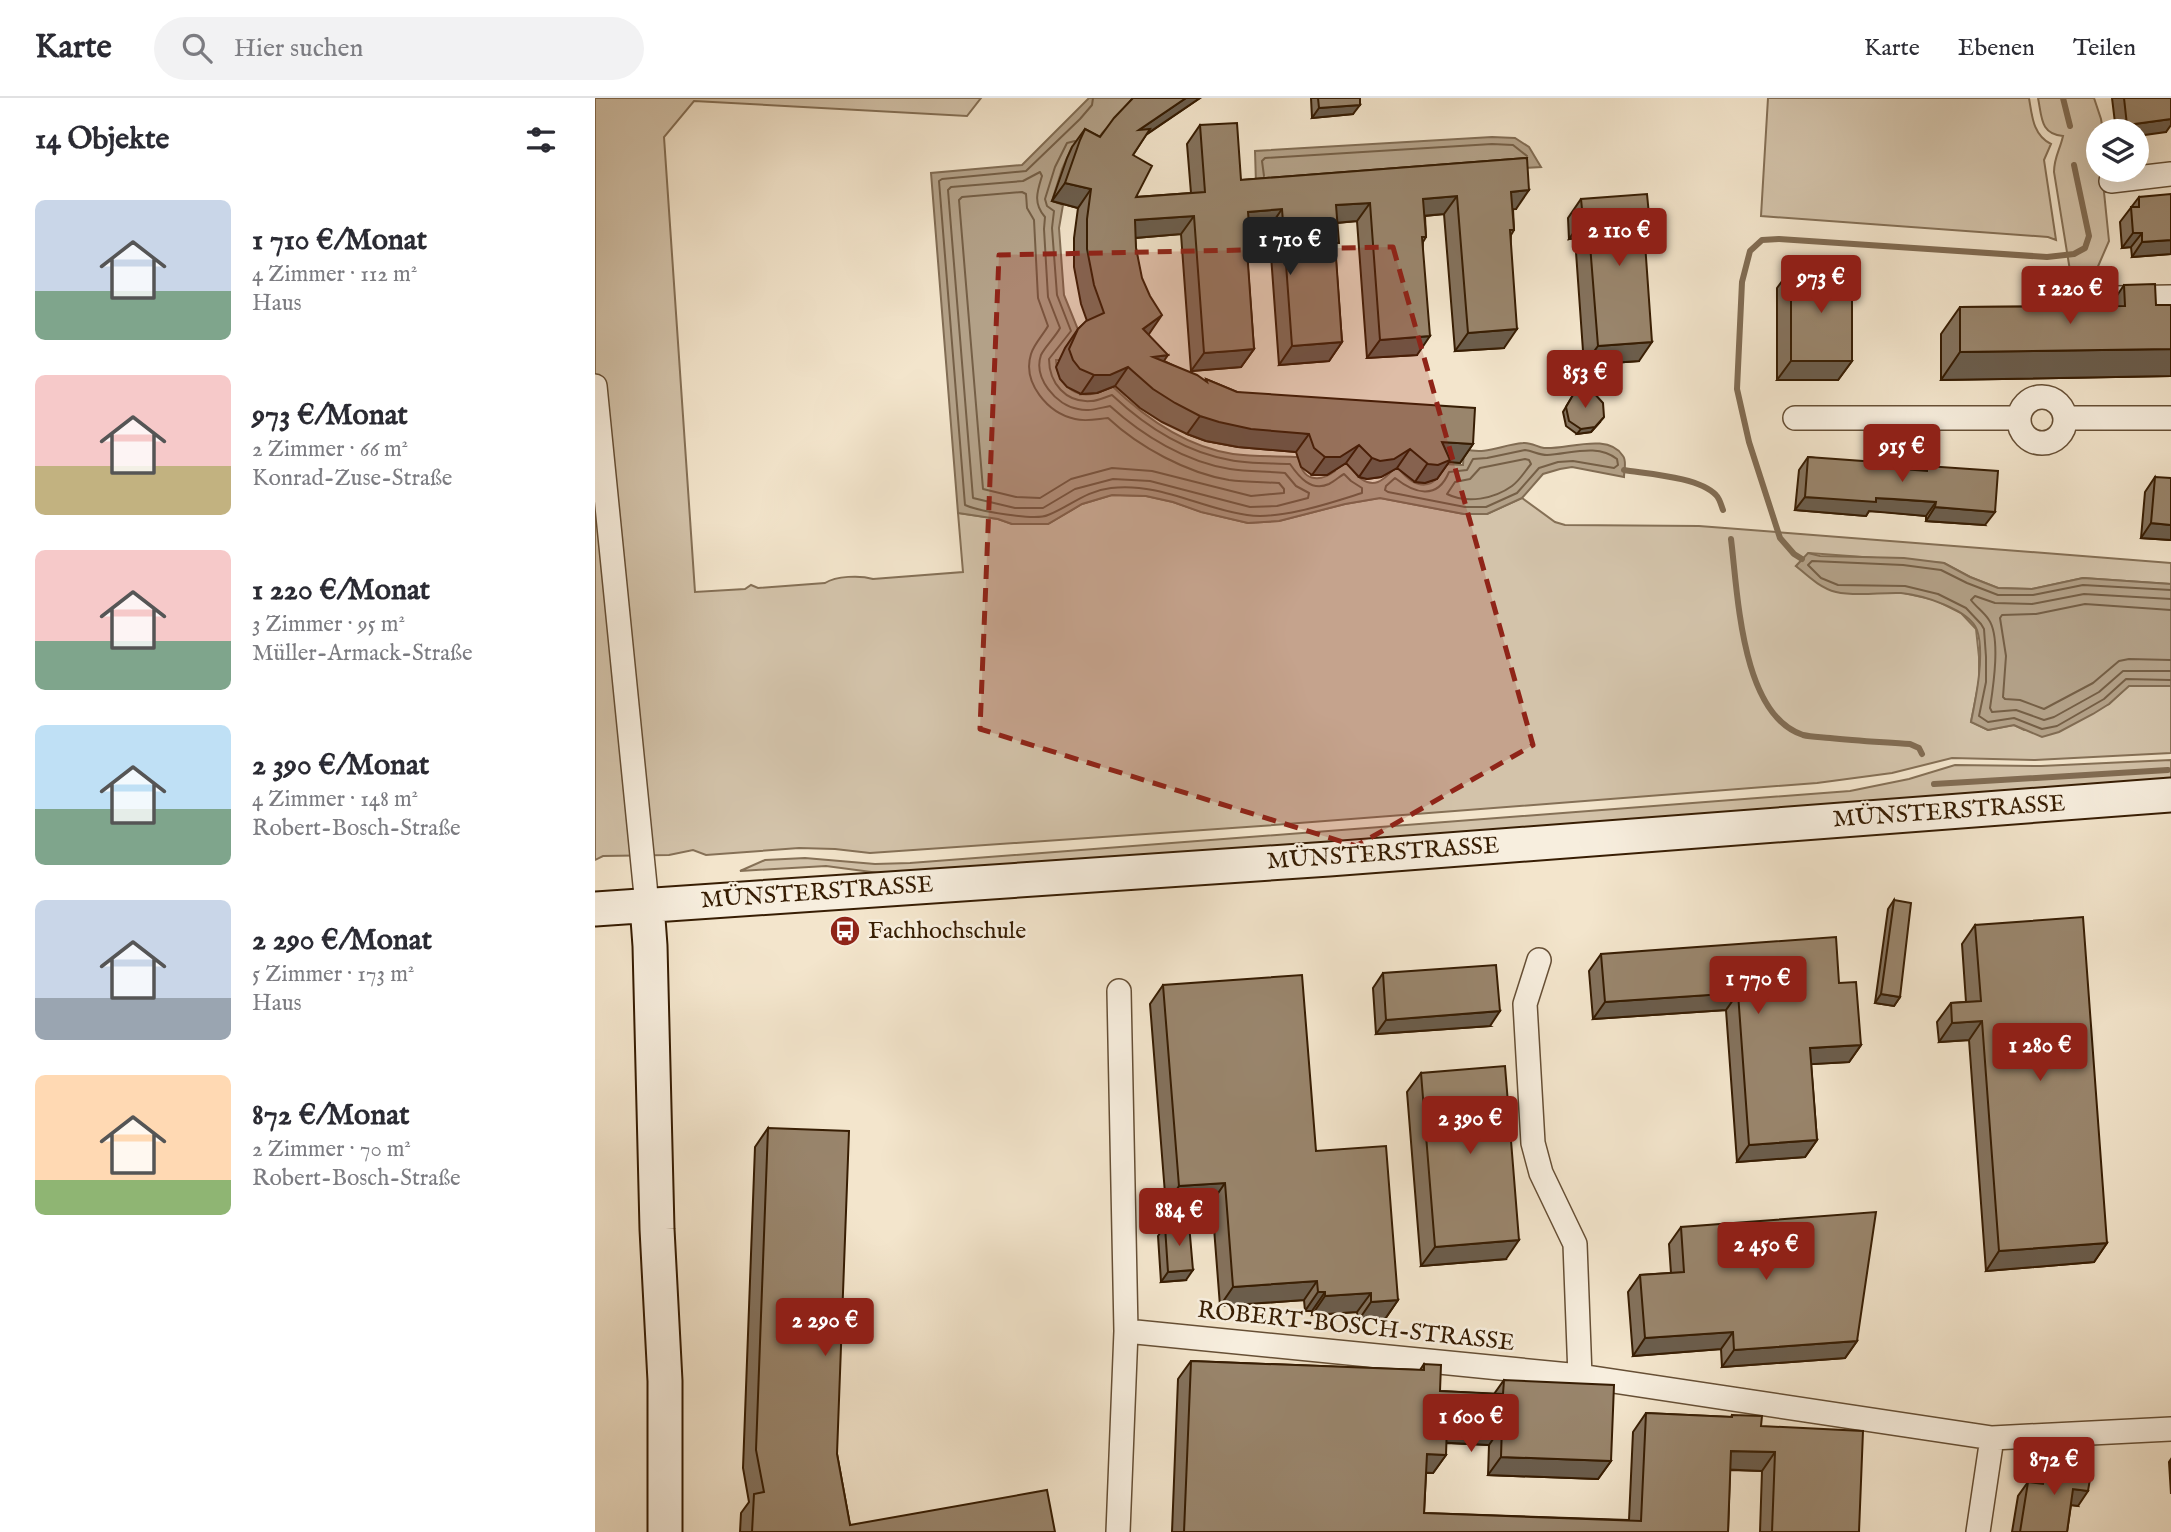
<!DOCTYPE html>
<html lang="de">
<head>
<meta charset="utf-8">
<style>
	body { margin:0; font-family:"IM FELL English",serif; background:#f2f2f3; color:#2b2b33; height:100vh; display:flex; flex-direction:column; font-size:26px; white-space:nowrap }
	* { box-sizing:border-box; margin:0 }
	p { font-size:23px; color:#7c7c81 }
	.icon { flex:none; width:38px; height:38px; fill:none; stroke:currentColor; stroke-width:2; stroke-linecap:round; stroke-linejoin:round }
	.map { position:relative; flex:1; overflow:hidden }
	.drawer { display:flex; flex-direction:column; background:#fff; width:595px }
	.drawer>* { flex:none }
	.buttons { position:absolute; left:1491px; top:21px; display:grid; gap:14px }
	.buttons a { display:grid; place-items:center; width:63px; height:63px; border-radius:50%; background:#fff; box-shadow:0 7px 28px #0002; font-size:35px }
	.price { position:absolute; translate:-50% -60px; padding:0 16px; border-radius:7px; background:#8f2418; color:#fff; font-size:23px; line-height:46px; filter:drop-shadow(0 2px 4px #0008) }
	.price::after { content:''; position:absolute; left:50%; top:42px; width:21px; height:16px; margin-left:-10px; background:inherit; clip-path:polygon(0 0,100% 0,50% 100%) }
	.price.active { background:#222; color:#fff }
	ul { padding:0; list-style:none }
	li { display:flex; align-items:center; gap:21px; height:175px; padding:0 35px }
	li span { display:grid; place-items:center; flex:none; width:196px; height:140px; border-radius:10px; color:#555 }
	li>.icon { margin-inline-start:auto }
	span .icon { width:84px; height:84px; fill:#fffc; stroke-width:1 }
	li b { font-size:30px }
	h2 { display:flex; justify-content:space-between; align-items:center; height:84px; padding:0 35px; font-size:30px }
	header { display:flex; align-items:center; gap:42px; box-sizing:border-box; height:98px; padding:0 35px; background:#fff; border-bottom:2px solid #e1e1e2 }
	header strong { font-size:33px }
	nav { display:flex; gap:38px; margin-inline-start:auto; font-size:24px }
	.search { width:490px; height:63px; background:#f2f2f3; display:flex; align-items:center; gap:18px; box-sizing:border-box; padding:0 24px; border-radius:38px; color:#7c7c81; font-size:26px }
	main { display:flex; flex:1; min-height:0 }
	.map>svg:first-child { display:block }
	.green { fill:#d3c3aa; stroke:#857056; stroke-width:2 }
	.water { fill:#b3a188; stroke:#816c53; stroke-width:2 }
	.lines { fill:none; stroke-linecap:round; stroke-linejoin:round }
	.shore { stroke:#755f46; stroke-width:2 }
	.stream { stroke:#816c53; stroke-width:6 }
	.minor-casing { stroke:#664f35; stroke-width:26 }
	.secondary-casing { stroke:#371d03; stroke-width:37 }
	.minor { stroke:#f7eede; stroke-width:23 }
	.secondary { stroke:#f7eede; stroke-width:33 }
	.wall { fill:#84725d; stroke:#371d03; stroke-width:2 }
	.shaded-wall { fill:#6b5d4c; stroke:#371d03; stroke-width:2 }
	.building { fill:#99856c; stroke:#371d03; stroke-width:2 }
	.marked { fill:#8f2418; fill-opacity:0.2; stroke:#8f2418; stroke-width:5; stroke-dasharray:14 9; stroke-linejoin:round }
	.labels { text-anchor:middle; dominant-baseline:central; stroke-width:5; stroke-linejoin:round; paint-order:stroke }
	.street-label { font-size:24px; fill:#371d03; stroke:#f7eede }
	.poi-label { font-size:24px; fill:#371d03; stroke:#f7eede; text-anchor:start }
</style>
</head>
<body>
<header>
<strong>Karte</strong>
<div class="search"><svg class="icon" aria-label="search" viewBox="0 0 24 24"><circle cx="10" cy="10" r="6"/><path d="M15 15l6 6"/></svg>Hier suchen</div>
<nav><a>Karte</a><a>Ebenen</a><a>Teilen</a></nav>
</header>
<main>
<section class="drawer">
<h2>14 Objekte<svg class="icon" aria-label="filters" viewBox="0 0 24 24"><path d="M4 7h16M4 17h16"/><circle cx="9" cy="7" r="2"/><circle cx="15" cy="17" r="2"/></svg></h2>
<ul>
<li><span style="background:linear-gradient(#c9d6e8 65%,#7fa58c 0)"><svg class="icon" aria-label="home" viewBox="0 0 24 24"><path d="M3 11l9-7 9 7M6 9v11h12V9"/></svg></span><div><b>1 710 €/Monat</b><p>4 Zimmer · 112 m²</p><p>Haus</p></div></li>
<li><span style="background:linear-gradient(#f6c9c9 65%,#c2b280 0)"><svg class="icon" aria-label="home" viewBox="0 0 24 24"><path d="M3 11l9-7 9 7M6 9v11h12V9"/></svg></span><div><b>973 €/Monat</b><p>2 Zimmer · 66 m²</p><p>Konrad-Zuse-Straße</p></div></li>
<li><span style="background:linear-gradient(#f6c9c9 65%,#7fa58c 0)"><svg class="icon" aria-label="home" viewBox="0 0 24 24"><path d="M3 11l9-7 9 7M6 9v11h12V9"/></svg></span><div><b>1 220 €/Monat</b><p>3 Zimmer · 95 m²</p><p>Müller-Armack-Straße</p></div></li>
<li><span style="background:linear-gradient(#bfe0f5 60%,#7fa58c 0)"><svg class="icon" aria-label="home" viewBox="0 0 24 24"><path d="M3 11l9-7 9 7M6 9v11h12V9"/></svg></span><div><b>2 390 €/Monat</b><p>4 Zimmer · 148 m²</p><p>Robert-Bosch-Straße</p></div></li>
<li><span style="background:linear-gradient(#c9d6e8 70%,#9aa5b1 0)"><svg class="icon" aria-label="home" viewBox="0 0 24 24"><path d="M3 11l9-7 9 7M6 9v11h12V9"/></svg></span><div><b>2 290 €/Monat</b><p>5 Zimmer · 173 m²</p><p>Haus</p></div></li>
<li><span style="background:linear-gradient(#ffd9b3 75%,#8fb573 0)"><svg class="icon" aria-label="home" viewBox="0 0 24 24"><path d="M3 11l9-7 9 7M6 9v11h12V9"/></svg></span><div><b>872 €/Monat</b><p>2 Zimmer · 70 m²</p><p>Robert-Bosch-Straße</p></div></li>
</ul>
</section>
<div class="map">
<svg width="1576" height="1434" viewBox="0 0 1576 1434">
	<rect width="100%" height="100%" fill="#f3e5cc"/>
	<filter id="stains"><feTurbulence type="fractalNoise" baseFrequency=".00286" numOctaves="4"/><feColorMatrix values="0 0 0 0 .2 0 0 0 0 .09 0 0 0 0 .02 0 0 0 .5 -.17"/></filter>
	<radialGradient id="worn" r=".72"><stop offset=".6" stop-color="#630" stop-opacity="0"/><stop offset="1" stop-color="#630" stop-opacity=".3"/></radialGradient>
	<path class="green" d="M0,0H386L372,18L99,3L69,39L100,494L150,491L156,487L163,490L230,485C241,478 265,477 278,481L368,474L363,415L403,421L417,426H453L487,406L517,397L551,398L578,404L607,414L653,425L684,423L750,406L785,400L869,416H892L927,400L960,424L970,427L1104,428L1576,465V486L1488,480L1437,491L1403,490L1375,479L1349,465L1214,455L1201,468L1242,494L1309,495L1340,502L1366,515L1381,531L1384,559V583L1376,624L1393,632L1419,627L1429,632L1514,606L1534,587L1576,588V655L1440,662L1357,660L1297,675L1222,685L666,728L275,755L240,751L204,750L111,757L98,752L74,757L8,758L0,762Z
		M1173,0H1434C1437,18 1438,37 1456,46L1449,62L1461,142L1453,139L1166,118Z
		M1443,0H1499L1506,21L1508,33H1503V72H1513L1516,93L1509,94L1514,143L1501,173L1486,174V192L1484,193L1477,185L1459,74C1459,59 1465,52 1468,38C1445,36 1447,19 1443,0Z
		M1576,662V684L774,746L284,775L231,768L145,773L170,762L210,760L280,766L315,765L1255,693L1314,681L1360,667L1446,668Z"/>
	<path class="water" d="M494,0H540L507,35L493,58L477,49L467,71L457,103L468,107L464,130L469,197L486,239L466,262H461C461,282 478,302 500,295C506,294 511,290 516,287C549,319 592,349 638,356C660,359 683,358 704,359C706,383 724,385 740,373L743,361L755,362C756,377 774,392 788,381C794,377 800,369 805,364V372C819,391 843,394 847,366L868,367L869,351C893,357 905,347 928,345C936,344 942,349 949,350C971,352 1013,334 1028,358C1032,363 1029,373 1029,379L977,369L965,371L948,376L927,400L892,416H869L785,400L750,406L684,423L653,425L606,414L578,404L551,398L517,397L487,406L453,426H417L403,421L363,415L336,75L427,67Z
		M897,39L920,40L934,49L946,69L661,86L660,53Z
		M1213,455L1225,458L1309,460L1349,465L1375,479L1403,490L1437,491L1488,480L1576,486V588H1534L1514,606L1498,616L1464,634L1447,639L1419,627L1393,632L1376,624C1381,600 1390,556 1382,532C1374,511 1327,497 1306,495C1286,494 1262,499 1241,494C1225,490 1213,478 1201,468Z"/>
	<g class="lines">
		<path class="shore" d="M480,43L472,45L460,69L450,101L452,108L459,113L457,130L462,197L476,233L454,261C454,285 471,305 496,303C503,303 510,299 517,297C550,328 590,354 635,362C654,366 676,365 695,366C704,379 716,394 734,386C740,383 745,378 749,376L756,383L767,390V395C735,405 686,422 652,417C607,411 564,384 516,390C490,393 476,408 453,417C440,423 383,413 370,407L344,83L347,81L431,73L485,21L497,7L498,0
			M445,74L447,78C442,94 438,105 450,119L449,131L453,199L465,230C461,238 449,250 446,257C438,280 461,307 483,311C494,314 504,310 515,308C548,338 591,364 635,371C653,374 672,373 690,375L701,388L714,395L713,400L682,408L655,409L555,383L518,381L480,391L448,410H420L378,400L353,92L356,89L428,83Z
			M669,78L667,63L670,60L897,46L918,47L932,58
			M427,94L431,96L432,110L439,122L443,200L453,228C448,237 439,246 436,256C427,285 453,315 480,321C491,324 502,321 513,320C544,349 592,375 634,382C650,384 667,384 684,385L689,391V395L656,398L557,373L517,370L476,381L445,400L421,399L388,391L364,102L367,99Z
			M930,352C938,353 944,357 952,357C975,356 1002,345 1022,361L1023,367L1019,370L978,363L963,364L944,370L922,395L891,409H870L793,394L790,392L791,388L800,380C819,395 842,403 854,374L872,372L878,361L892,360Z
			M930,361L934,362L936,366C930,373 925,382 917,388C899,401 872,406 852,396L860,384L875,381L885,370Z
			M1576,492L1488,487L1438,497H1403L1372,485L1346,472L1308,467L1217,463L1213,467L1226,480L1243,487L1310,488L1343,496L1371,510L1386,526L1389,531L1391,559V584L1384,618L1393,624L1419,620L1447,631L1462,628L1509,601L1531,581L1576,582
			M1576,501L1489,496L1437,506L1400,505L1380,498L1376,502C1381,509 1389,514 1394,522C1406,540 1398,590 1395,610L1397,614L1421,612L1449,622L1459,619L1504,594L1528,573H1576
			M1576,512L1490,506L1441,516L1407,517L1405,520L1411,558L1408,599L1410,601L1425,602L1449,611L1498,585L1524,563L1534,561L1576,562"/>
		<path class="stream" d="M1468,0L1475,28
			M1029,372C1054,376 1104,379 1121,397C1125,401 1126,407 1128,412
			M1136,441C1143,496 1146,617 1208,637C1216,639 1226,639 1235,640C1261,643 1288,644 1315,646L1324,650L1327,656
			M1207,461L1199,456L1185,440L1154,344L1142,291L1147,184L1155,153L1167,142L1184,141L1452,159L1479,156L1490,150L1494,138L1479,67
			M1339,686L1573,672"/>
		<g class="minor-casing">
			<path id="minor" d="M1516,83L1576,76
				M1463,201L1576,199
				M0,288L52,807
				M1424 322a23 23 0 1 1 46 0a23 23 0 1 1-46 0Z
				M1200,320H1424
				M1471,320H1576
				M944,862L930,906L938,1045L946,1075L980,1146L985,1278
				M524,893L531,1233L985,1278L1397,1340L1576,1331
				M523,1434L531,1233
				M1383,1434L1397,1340"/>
		</g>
		<g class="secondary-casing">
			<path id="secondary" d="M52,807L55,848L62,1131L70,1283V1434
				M0,811L734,761L1576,697"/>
		</g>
		<use href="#minor" class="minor"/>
		<use href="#secondary" class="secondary"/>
	</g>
	<path class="wall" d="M538,0H605L551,37L538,57L541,99L596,95L592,46L605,27L646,82L932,60L921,111H918L919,132L916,137L909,250L860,253L849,116L830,118L831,139L828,144L822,257L772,260L762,123L742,125L740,150L747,244L734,263L684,267L674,130L654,131L656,152L652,157L659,251L646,269L596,273L586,136L540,140L541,150L553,236L569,263L610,283L611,281L642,294L878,346L865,365L854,364L842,381L830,385L820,384L802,370L786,379L772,381L764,379L751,365L732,377H717L706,369L701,354L643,349L611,343L592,336L567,324L545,310L520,288L502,295L486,296L472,289L465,281L461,269L470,250L483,231L492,223L486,206L479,169V140L483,110L457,103L472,60L477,49L490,31L505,39Z
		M716,0H765L758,16L717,20Z
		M1517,0H1576L1571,34L1521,33Z
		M1544,99L1576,156L1537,159L1536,149L1527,150L1525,124Z
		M986,101L1054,117L1049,124L1044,263L989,267L980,140L974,141L973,120Z
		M1196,171L1257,263L1243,282H1182V190Z
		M1529,187L1561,207H1576V278L1346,282V236L1365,209L1515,208Z
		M978,297L1005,324L996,334L982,336L971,328L968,314Z
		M1213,359L1295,370L1329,373L1332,368L1390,427L1331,423V418L1290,414L1274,413L1271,418L1200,412L1204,372Z
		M1560,379L1576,442L1546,440L1550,394Z
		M1299,802L1305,899L1299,908L1280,905L1293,811Z
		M1380,827L1512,1145L1499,1164L1391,1173L1374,942L1344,944L1342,924L1356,905L1371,904L1367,846Z
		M1006,856L1244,885L1266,947L1254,964L1216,966L1222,1042L1210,1059L1142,1064L1131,912L998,921L994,873Z
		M788,875L895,928L781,936L778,890Z
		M568,887L721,1053L803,1202L790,1221L763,1223L762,1214L717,1217V1213H710L709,1202L625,1208L617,1104L571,1108L555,906Z
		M826,975L911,1161L826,1168L812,994Z
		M173,1030L242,1356L255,1427L460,1434H145L146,1415L154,1404L148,1370L160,1049Z
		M570,1128L591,1182L566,1184L563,1138Z
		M1086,1129L1262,1243L1250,1260L1127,1269L1126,1251L1038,1258L1033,1194L1045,1177L1076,1175L1074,1146Z
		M596,1263L825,1272L829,1266L845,1293L899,1296L909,1282L1016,1363L1003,1381L893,1377L894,1347L851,1345V1357L838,1375H831L829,1415L1034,1422L1038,1334L1051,1315L1136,1319L1137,1317L1166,1328L1264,1434H1165L1167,1373L1135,1372L1133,1434H577L583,1281Z
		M1576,1361V1396L1574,1364Z
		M1451,1362L1483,1408L1476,1407L1472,1434H1417L1423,1398L1433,1384H1440L1441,1376Z"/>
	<path class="shaded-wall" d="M591,0H605L531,50L544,32Z
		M765,7L758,16L717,20L724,10Z
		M1576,21V27L1571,34L1542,38V33H1528L1532,27Z
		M470,85L496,91L483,110L457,103Z
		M934,92L921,111L903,112L916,94Z
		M862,98L849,116L815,119L828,101Z
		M775,105L762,123L728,126L741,107Z
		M687,111L674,130L640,132L653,114Z
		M599,118L586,136L527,141L540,122Z
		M988,121H993L980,140L974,141Z
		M1538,135H1547L1536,149L1527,150Z
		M1576,142V156L1537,159L1547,144Z
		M567,217L554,236L535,249L548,231Z
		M922,231L909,250L860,253L873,235Z
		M835,238L822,257L772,260L785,242Z
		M747,244L734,263L684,267L697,248Z
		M1057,244L1044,263L989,267L1003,248Z
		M659,251L646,269L596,273L609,255Z
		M1576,251V278L1346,282L1365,254Z
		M573,257L560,276L558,259Z
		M1196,263H1257L1243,282H1182Z
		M533,269L520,288L502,295L486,296L499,277Z
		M605,318L714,336L701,354L643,349L611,343L592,336Z
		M1009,319L996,334L982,336L986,331Z
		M847,344L878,346L865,365L854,364L842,381L830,385L820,384Z
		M764,347L751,365L732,377H717L730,359Z
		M815,351L802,370L786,379L772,381L764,379L777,360Z
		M1210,399L1281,400L1341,404L1331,418L1274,413L1271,418L1200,412Z
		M1340,409L1400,414L1390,427L1331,423Z
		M1556,425L1576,427V442L1546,440Z
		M1143,895L1131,912L998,921L1010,904Z
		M1286,896L1305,899L1299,908L1280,905Z
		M905,913L895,928L781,936L791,922Z
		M1387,923L1374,942L1344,944L1357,925Z
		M1266,947L1254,964L1203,967L1215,950Z
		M1222,1042L1210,1059L1142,1064L1154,1047Z
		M630,1085L617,1104L571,1108L584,1088Z
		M924,1142L911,1161L826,1168L840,1149Z
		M1512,1145L1499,1164L1391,1173L1404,1153Z
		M598,1172L591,1182L566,1184L573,1174Z
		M722,1183L709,1202L625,1208L638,1189Z
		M723,1194H730L717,1213H710Z
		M776,1195L762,1214L717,1217L730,1198Z
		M803,1202L790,1221L763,1223L776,1204Z
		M1138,1234L1126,1251L1038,1258L1050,1240Z
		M1262,1243L1250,1260L1127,1269L1139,1252Z
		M852,1326L907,1328L894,1347L839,1344Z
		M1136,1353L1180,1354L1167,1373L1123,1371Z
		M832,1356L851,1357L838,1375L819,1374Z
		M906,1359L1016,1363L1003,1381L893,1377Z
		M1478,1391L1493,1393L1483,1408L1468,1406Z"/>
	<path class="building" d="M538,0H591L544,32L555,31L538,57L557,68L541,99L610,94L605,27L642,25L646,82L932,60L934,92L916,94L919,132H915L922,231L873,235L862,98L828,101L831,139H827L835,238L785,242L775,105L741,107L744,145H740L747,244L697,248L687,111L653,114L656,152H652L659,251L637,253L609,255L599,118L540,122L541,150L547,180L555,198L567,217L548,231L573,257L558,259L602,277L612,284L611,281L642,294L880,310L878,346L847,344L855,362L843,367L833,366L815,351L799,361L785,363L777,360L764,347L745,359H730L719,350L714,336L656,331L624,324L605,318L580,305L558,291L533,269L515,277H499L485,271L478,262L474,251L483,231L491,223L509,215L499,187L492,151V121L496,91L470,85L485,42L490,31L505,39L519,20Z
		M723,0H765V7L724,10Z
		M1529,0H1576V21L1532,27Z
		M1052,96L1054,117H1048L1057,244L1003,248L993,121H988L986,101Z
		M1576,96V142L1547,144V135H1538L1536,109H1544V99Z
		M1196,171H1257V263H1196Z
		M1560,186L1561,207H1576V251L1365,254V209L1530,208L1529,187Z
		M985,294H998L1008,305L1009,319L1000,329L986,331L974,323L971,309L978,297Z
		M1213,359L1295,365V370L1332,373V368L1403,373L1400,414L1340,409L1341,404L1299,401L1281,400V404L1210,399Z
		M1560,379L1576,380V427L1556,425Z
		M1299,802L1316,805L1305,899L1286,896Z
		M1488,819L1512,1145L1404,1153L1387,923L1357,925L1356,905L1386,903L1380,827Z
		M1241,839L1244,885L1261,884L1266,947L1215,950L1222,1042L1154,1047L1143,895L1010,904L1006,856Z
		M901,867L905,913L791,922L788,875Z
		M707,877L721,1053L791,1048L803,1202L776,1204V1195L730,1198V1194H723L722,1183L638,1189L630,1085L584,1088L568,887Z
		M910,968L924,1142L840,1149L826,975Z
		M173,1030L254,1033L242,1356L255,1427L452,1392L460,1434H157L159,1396L169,1394L161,1352Z
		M1281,1114L1262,1243L1139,1252L1138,1234L1050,1240L1045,1177L1089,1174L1086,1129Z
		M594,1126L598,1172L573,1174L570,1128Z
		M596,1263L829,1272V1266L846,1267L845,1293L908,1296L909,1282L1019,1287L1016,1363L906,1359L907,1328L852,1326L851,1357L832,1356L829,1415L1046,1423L1051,1315L1137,1319V1317L1167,1318L1166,1328L1268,1333L1264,1434H1177L1180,1354L1136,1353L1133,1434H589Z
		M1451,1362L1497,1369L1493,1393L1478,1391L1472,1434H1425L1433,1384L1448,1386Z"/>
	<path class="marked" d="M798,149L938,647L761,748L385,631L404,157Z"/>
	<defs>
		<g id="bus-disc" transform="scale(1.575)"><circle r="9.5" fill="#8f2418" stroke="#f7eede"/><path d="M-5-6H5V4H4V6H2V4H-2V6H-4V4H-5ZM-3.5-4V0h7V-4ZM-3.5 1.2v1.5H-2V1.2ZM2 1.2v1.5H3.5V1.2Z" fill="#fff"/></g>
	</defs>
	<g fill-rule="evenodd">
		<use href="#bus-disc" x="250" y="833"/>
	</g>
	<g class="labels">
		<g class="street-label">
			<text transform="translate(1354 714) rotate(-4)">MÜNSTERSTRASSE</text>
			<text transform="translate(788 756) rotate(-4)">MÜNSTERSTRASSE</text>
			<text transform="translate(222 795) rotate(-4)">MÜNSTERSTRASSE</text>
			<text transform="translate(761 1229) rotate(6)">ROBERT-BOSCH-STRASSE</text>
		</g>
		<g class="poi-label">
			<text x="273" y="833">Fachhochschule</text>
		</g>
	</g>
	<rect width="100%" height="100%" filter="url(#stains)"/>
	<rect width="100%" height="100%" fill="url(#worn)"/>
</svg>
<div class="buttons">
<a><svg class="icon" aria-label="layers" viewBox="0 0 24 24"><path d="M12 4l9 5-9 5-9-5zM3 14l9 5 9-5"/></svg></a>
</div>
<b class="price" style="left:1024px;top:170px">2 110 €</b>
<b class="price active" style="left:695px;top:179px">1 710 €</b>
<b class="price" style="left:1226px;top:217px">973 €</b>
<b class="price" style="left:1475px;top:228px">1 220 €</b>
<b class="price" style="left:990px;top:312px">853 €</b>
<b class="price" style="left:1307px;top:386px">915 €</b>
<b class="price" style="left:1163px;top:918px">1 770 €</b>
<b class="price" style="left:1445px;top:985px">1 280 €</b>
<b class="price" style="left:875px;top:1058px">2 390 €</b>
<b class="price" style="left:584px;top:1150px">884 €</b>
<b class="price" style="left:1171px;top:1184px">2 450 €</b>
<b class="price" style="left:230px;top:1260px">2 290 €</b>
<b class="price" style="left:876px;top:1356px">1 600 €</b>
<b class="price" style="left:1459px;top:1399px">872 €</b>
</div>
</main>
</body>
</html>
